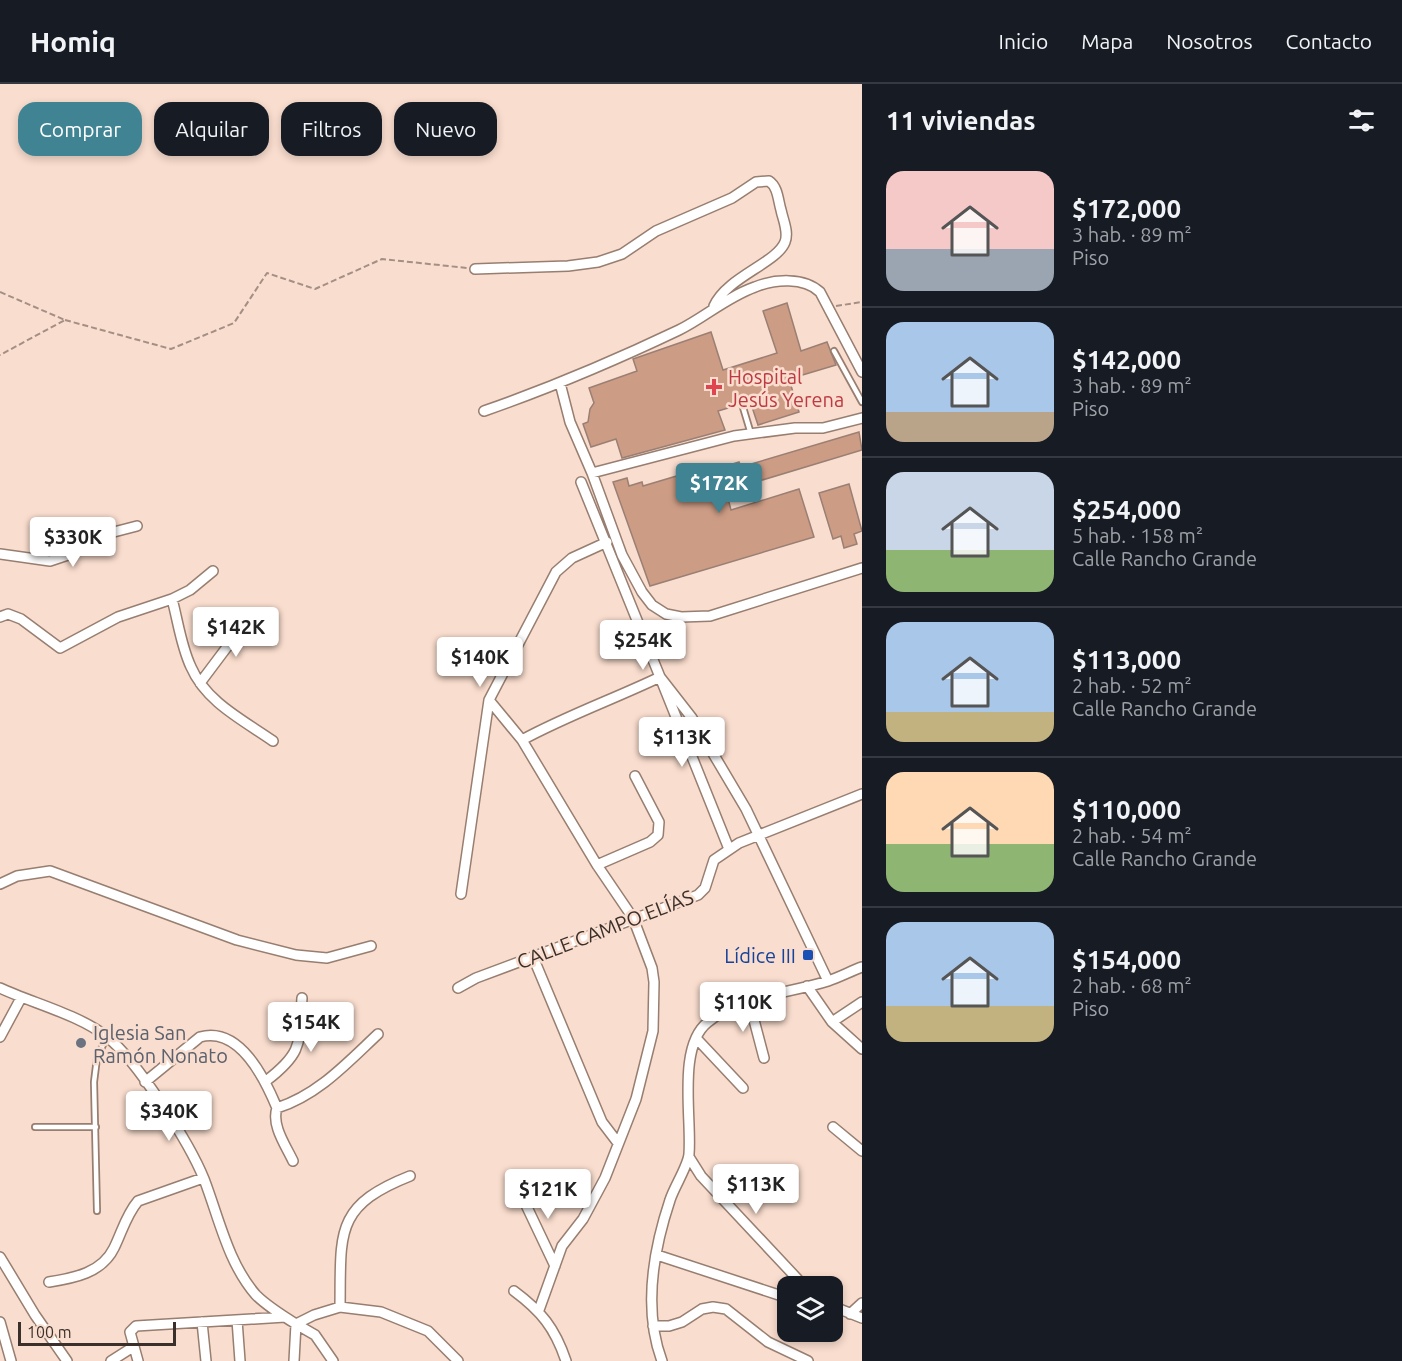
<!DOCTYPE html>
<html lang="es">
<head>
<meta charset="utf-8">
<style>
	body { margin:0; font-family:Ubuntu,sans-serif; background:#20242c; color:#f1f3f6; height:100vh; display:flex; flex-direction:column; font-size:22px; white-space:nowrap }
	* { box-sizing:border-box; margin:0 }
	p { font-size:20px; color:#9ea1a6 }
	.icon { flex:none; width:33px; height:33px; fill:none; stroke:currentColor; stroke-width:2; stroke-linecap:round; stroke-linejoin:round }
	.map { position:relative; flex:1; overflow:hidden }
	.drawer { display:flex; flex-direction:column; background:#171b24; width:540px }
	.drawer>* { flex:none }
	.hud { position:absolute; left:18px; top:18px; width:570px; height:54px; display:flex; gap:12px }
	.buttons { position:absolute; left:777px; top:1192px; display:grid; gap:12px }
	.buttons a { display:grid; place-items:center; width:66px; height:66px; border-radius:12px; background:#171b24; box-shadow:0 3px 9px #0003; font-size:30px }
	.scale { position:absolute; left:18px; bottom:15px; width:158px; box-sizing:border-box; padding-left:6px; border:3px solid #3a2f2a; border-top:0; font-size:16px; line-height:21px; white-space:nowrap; color:#3a2f2a; -webkit-text-stroke:4px #f9ddce; paint-order:stroke }
	.price { position:absolute; translate:-50% -51px; padding:0 14px; border-radius:6px; background:#fff; color:#222; font-size:20px; line-height:39px; filter:drop-shadow(0 2px 3px #0008) }
	.price::after { content:''; position:absolute; left:50%; top:36px; width:18px; height:14px; margin-left:-9px; background:inherit; clip-path:polygon(0 0,100% 0,50% 100%) }
	.price.selected { background:#408393; color:#fff }
	ul { padding:0; list-style:none }
	li { display:flex; align-items:center; gap:18px; height:150px; padding:0 24px }
	li+li { border-top:2px solid #363941 }
	li span { display:grid; place-items:center; flex:none; width:168px; height:120px; border-radius:18px; color:#555 }
	li>.icon { margin-inline-start:auto }
	span .icon { width:72px; height:72px; fill:#fffc; stroke-width:1 }
	li b { font-size:26px }
	h2 { display:flex; justify-content:space-between; align-items:center; height:72px; padding:0 24px; font-size:26px }
	.pill { padding:0 21px; border-radius:18px; background:#171b24; box-shadow:0 3px 9px #0003; font-size:21px; line-height:54px }
	.pill.selected { background:#408393; color:#fff }
	header { display:flex; align-items:center; gap:36px; box-sizing:border-box; height:84px; padding:0 30px; background:#171b24; border-bottom:2px solid #363941 }
	header strong { font-size:28px }
	nav { display:flex; gap:33px; margin-inline-start:auto; font-size:21px }
	main { display:flex; flex:1; min-height:0 }
	.map>svg:first-child { display:block }
	.building { fill:#cd9c85; stroke:#9a7f74; stroke-width:1.5 }
	.lines { fill:none; stroke-linecap:round; stroke-linejoin:round }
	.service-casing { stroke:#977e70; stroke-width:8 }
	.minor-casing { stroke:#977e70; stroke-width:12 }
	.path { stroke:#a48f85; stroke-width:2; stroke-dasharray:6 3; stroke-linecap:butt }
	.service { stroke:#fff; stroke-width:4.5 }
	.minor { stroke:#fff; stroke-width:9 }
	.health-dot { fill:#e0444e; stroke:#f9ddce; stroke-width:2 }
	.transit-dot { fill:#1a4fb4; stroke:#f9ddce; stroke-width:2 }
	.worship-dot { fill:#6b7280; stroke:#f9ddce; stroke-width:2 }
	.labels { text-anchor:middle; dominant-baseline:central; stroke-width:5; stroke-linejoin:round; paint-order:stroke }
	.health-label { font-size:20px; fill:#be3a42; stroke:#f9ddce; text-anchor:start }
	.street-label { font-size:20px; fill:#3a2f2a; stroke:#f9ddce }
	.transit-label { font-size:20px; fill:#164399; stroke:#f9ddce; text-anchor:end }
	.worship-label { font-size:20px; fill:#5b616d; stroke:#f9ddce; text-anchor:start }
</style>
</head>
<body>
<header>
<strong>Homiq</strong>
<nav><a>Inicio</a><a>Mapa</a><a>Nosotros</a><a>Contacto</a></nav>
</header>
<main>
<div class="map">
<svg width="862" height="1277" viewBox="0 0 862 1277">
	<rect width="100%" height="100%" fill="#f9ddce"/>
	<path class="building" d="M787,219L801,267L827,258L836,281L789,295L799,328L758,341L750,317L741,316L738,321L718,327L725,346L622,374L616,355L591,363L583,340L588,338L590,325L594,319L589,304L637,287L633,275L711,248L723,286L777,269L763,227Z
		M859,348L862,366L726,407L731,426L799,405L814,453L650,502L613,398L627,394L629,402L642,398L643,402L700,385L701,390L739,378L741,383Z
		M849,400L862,447L854,450L857,460L844,464L841,452L833,455L819,409Z"/>
	<g class="lines">
		<g class="service-casing">
			<path id="service" d="M834,267L862,318
				M742,320L751,350
				M35,1043H96
				M97,1127L94,998L97,974L107,952"/>
		</g>
		<g class="minor-casing">
			<path id="minor" d="M475,185L568,182L598,178L622,170L656,147L732,114L756,98L769,97C778,103 778,116 781,126C783,136 789,148 785,158C777,179 727,193 714,222
				M560,299L570,338L592,389L622,471L642,508L652,521L666,530L681,533L710,532L862,484
				M484,327C550,304 616,276 679,246C705,233 727,213 755,203C775,195 804,193 820,208L862,288
				M592,389L734,352L795,344H823L862,334
				M581,398L660,593L692,634L746,725L828,897
				M0,470L50,477L71,470L110,449L137,442
				M172,515C178,537 181,562 191,583C206,618 243,636 273,657
				M0,533L8,530L21,535L60,564L118,533L172,515L190,506L213,487
				M200,599L227,563L259,537
				M489,616L522,656L597,781L633,834L652,884L654,898L653,947L636,1015L605,1094L583,1135L562,1162L539,1226
				M522,656C566,632 614,615 660,593L729,765
				M597,781L650,758L658,751L659,738L635,692
				M0,800L17,792L50,787L237,856L296,871L327,874L371,862
				M461,810L489,616L556,488L572,474L607,458
				M533,873L602,1038L618,1059
				M807,902L832,938L862,965
				M0,904C32,919 80,931 107,953C137,976 190,1060 204,1095C219,1134 228,1179 256,1211C267,1222 283,1232 296,1240L314,1231L340,1223L381,1228L428,1247L458,1277
				M458,904L476,894L698,811L705,804L714,776L739,759L862,710
				M749,917L764,974
				M832,938L862,918
				M0,953L21,914
				M696,954L743,1004
				M266,997C304,968 299,959 302,914
				M145,998L200,953C240,942 265,995 277,1024C271,1041 286,1062 293,1077
				M277,1024C318,1011 347,979 378,950
				M833,1043L862,1067
				M689,1073L701,1092L805,1203
				M517,1102L555,1182
				M657,1171L788,1214
				M0,1173L35,1231L67,1277
				M49,1198C74,1194 102,1189 114,1164C122,1148 126,1131 138,1117L203,1094
				M514,1207C541,1227 555,1244 566,1277
				M832,1222L862,1234
				M340,1223C341,1149 334,1122 410,1092
				M850,1230L862,1219
				M237,1236L240,1277
				M0,1238L11,1277
				M202,1238L206,1277
				M653,1242H669L682,1238L702,1225L713,1223L726,1225L768,1258L808,1277
				M111,1277L133,1263
				M138,1277L130,1248L136,1242L285,1233
				M294,1277L296,1240L315,1251L333,1277
				M662,1277C643,1226 653,1167 670,1116C674,1103 688,1082 689,1070C692,1034 677,962 708,938C742,910 788,910 828,897C840,893 851,887 862,883"/>
		</g>
		<path class="path" d="M0,208L65,236L0,271
			M836,222L862,218
			M65,236L171,265L234,239L267,189L315,205L382,175L467,184"/>
		<use href="#service" class="service"/>
		<use href="#minor" class="minor"/>
	</g>
	<path class="health-dot" d="M711 294h6v6h6v6h-6v6h-6v-6h-6v-6h6z"/>
	<rect class="transit-dot" x="802" y="865" width="12" height="12" rx="3"/>
	<circle class="worship-dot" cx="81" cy="959" r="6"/>
	<g class="labels">
		<g class="health-label">
			<text x="728" y="292">Hospital<tspan x="728" dy="23">Jesús Yerena</tspan></text>
		</g>
		<g class="street-label">
			<text transform="translate(605 845) rotate(-21)">CALLE CAMPO ELÍAS</text>
		</g>
		<g class="transit-label">
			<text x="796" y="871">Lídice III</text>
		</g>
		<g class="worship-label">
			<text x="93" y="948">Iglesia San<tspan x="93" dy="23">Ramón Nonato</tspan></text>
		</g>
	</g>
</svg>
<div class="buttons">
<a><svg class="icon" aria-label="layers" viewBox="0 0 24 24"><path d="M12 4l9 5-9 5-9-5zM3 14l9 5 9-5"/></svg></a>
</div>
<div class="scale">100 m</div>
<b class="price selected" style="left:719px;top:430px">$172K</b>
<b class="price" style="left:73px;top:484px">$330K</b>
<b class="price" style="left:236px;top:574px">$142K</b>
<b class="price" style="left:643px;top:587px">$254K</b>
<b class="price" style="left:480px;top:604px">$140K</b>
<b class="price" style="left:682px;top:684px">$113K</b>
<b class="price" style="left:743px;top:949px">$110K</b>
<b class="price" style="left:311px;top:969px">$154K</b>
<b class="price" style="left:169px;top:1058px">$340K</b>
<b class="price" style="left:756px;top:1131px">$113K</b>
<b class="price" style="left:548px;top:1136px">$121K</b>
<div class="hud">
<a class="pill selected">Comprar</a>
<a class="pill">Alquilar</a>
<a class="pill">Filtros</a>
<a class="pill">Nuevo</a>
</div>
</div>
<section class="drawer">
<h2>11 viviendas<svg class="icon" aria-label="filters" viewBox="0 0 24 24"><path d="M4 7h16M4 17h16"/><circle cx="9" cy="7" r="2"/><circle cx="15" cy="17" r="2"/></svg></h2>
<ul>
<li><span style="background:linear-gradient(#f6c9c9 65%,#9aa5b1 0)"><svg class="icon" aria-label="home" viewBox="0 0 24 24"><path d="M3 11l9-7 9 7M6 9v11h12V9"/></svg></span><div><b>$172,000</b><p>3 hab. · 89 m²</p><p>Piso</p></div></li>
<li><span style="background:linear-gradient(#a9c7e8 75%,#b9a48a 0)"><svg class="icon" aria-label="home" viewBox="0 0 24 24"><path d="M3 11l9-7 9 7M6 9v11h12V9"/></svg></span><div><b>$142,000</b><p>3 hab. · 89 m²</p><p>Piso</p></div></li>
<li><span style="background:linear-gradient(#c9d6e8 65%,#8fb573 0)"><svg class="icon" aria-label="home" viewBox="0 0 24 24"><path d="M3 11l9-7 9 7M6 9v11h12V9"/></svg></span><div><b>$254,000</b><p>5 hab. · 158 m²</p><p>Calle Rancho Grande</p></div></li>
<li><span style="background:linear-gradient(#a9c7e8 75%,#c2b280 0)"><svg class="icon" aria-label="home" viewBox="0 0 24 24"><path d="M3 11l9-7 9 7M6 9v11h12V9"/></svg></span><div><b>$113,000</b><p>2 hab. · 52 m²</p><p>Calle Rancho Grande</p></div></li>
<li><span style="background:linear-gradient(#ffd9b3 60%,#8fb573 0)"><svg class="icon" aria-label="home" viewBox="0 0 24 24"><path d="M3 11l9-7 9 7M6 9v11h12V9"/></svg></span><div><b>$110,000</b><p>2 hab. · 54 m²</p><p>Calle Rancho Grande</p></div></li>
<li><span style="background:linear-gradient(#a9c7e8 70%,#c2b280 0)"><svg class="icon" aria-label="home" viewBox="0 0 24 24"><path d="M3 11l9-7 9 7M6 9v11h12V9"/></svg></span><div><b>$154,000</b><p>2 hab. · 68 m²</p><p>Piso</p></div></li>
</ul>
</section>
</main>
</body>
</html>
